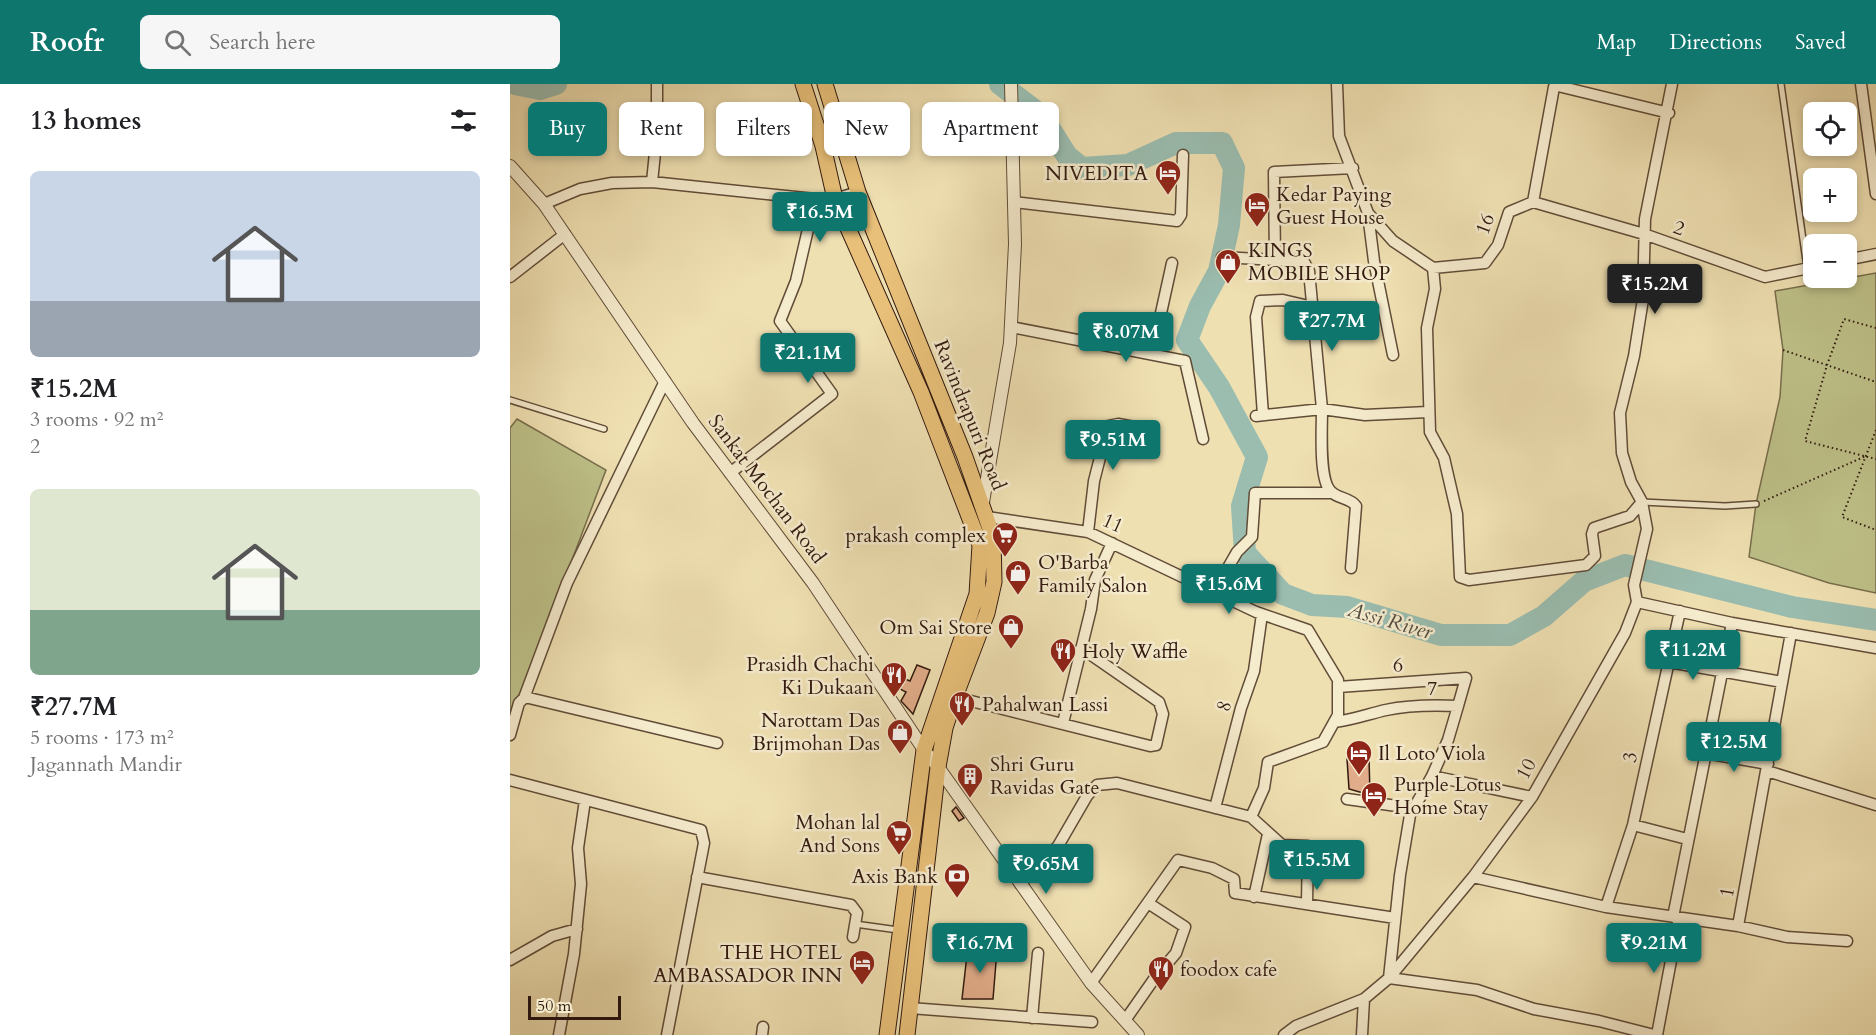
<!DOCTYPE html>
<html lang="en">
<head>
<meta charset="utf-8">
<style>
	body { margin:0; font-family:Cardo,serif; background:#f6f6f6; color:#202124; height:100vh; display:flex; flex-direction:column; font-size:22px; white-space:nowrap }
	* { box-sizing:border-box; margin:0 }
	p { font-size:20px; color:#757577 }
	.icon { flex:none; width:33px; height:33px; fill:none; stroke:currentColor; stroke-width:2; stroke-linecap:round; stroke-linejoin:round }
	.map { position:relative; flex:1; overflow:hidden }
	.sheet { display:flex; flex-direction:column; background:#fff; width:510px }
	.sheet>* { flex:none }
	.guide { position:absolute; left:18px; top:18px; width:570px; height:54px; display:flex; gap:12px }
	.fabs { position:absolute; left:1293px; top:18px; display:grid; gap:12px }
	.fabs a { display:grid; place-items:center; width:54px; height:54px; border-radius:9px; background:#fff; box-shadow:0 3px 9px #0003; font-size:30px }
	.scale { position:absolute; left:18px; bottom:15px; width:93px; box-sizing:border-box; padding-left:6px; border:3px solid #321a10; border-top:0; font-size:16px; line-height:21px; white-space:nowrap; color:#321a10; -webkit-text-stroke:4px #f5ebcd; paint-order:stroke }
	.price { position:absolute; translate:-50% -51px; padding:0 14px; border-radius:6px; background:#0f766e; color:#fff; font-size:20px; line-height:39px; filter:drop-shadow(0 2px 3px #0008) }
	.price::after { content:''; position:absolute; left:50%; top:36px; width:18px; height:14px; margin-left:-9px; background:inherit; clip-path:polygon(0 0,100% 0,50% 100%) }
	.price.on { background:#222; color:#fff }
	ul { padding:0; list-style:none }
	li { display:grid; align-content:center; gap:12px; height:318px; padding:0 30px }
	li span { display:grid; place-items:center; height:186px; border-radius:9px; color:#555 }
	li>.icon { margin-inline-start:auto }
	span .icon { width:108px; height:108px; fill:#fffc; stroke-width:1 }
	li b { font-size:26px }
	h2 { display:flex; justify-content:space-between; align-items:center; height:72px; padding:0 30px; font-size:26px }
	.tag { padding:0 21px; border-radius:9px; background:#fff; box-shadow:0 3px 9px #0003; font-size:21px; line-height:54px }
	.tag.on { background:#0f766e; color:#fff }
	header { display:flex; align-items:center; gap:36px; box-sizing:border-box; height:84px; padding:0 30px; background:#0f766e; color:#fff }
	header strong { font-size:28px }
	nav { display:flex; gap:33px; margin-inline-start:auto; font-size:21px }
	.search { width:420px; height:54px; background:#f6f6f6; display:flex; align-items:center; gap:15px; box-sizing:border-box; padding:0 21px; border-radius:9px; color:#757577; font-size:22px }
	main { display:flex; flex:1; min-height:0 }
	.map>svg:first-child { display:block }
	.green { fill:#bec189; stroke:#786e4c; stroke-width:1.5 }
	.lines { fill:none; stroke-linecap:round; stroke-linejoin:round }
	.river { stroke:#9abdb0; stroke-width:22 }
	.building { fill:#e1ac89; stroke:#321a10; stroke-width:1.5 }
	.service-casing { stroke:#614c38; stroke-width:8 }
	.minor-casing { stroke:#614c38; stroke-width:13 }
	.tertiary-casing { stroke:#614c38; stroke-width:14 }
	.primary-casing { stroke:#321a10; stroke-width:17 }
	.path { stroke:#321a10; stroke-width:2; stroke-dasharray:1.5 3; stroke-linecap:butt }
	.service { stroke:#f5ebcd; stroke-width:5 }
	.minor { stroke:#f5ebcd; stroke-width:10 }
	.tertiary { stroke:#f5ebcd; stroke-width:12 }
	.primary { stroke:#e8c079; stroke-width:15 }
	.labels { text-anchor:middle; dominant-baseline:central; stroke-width:5; stroke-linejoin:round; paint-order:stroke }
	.poi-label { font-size:20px; fill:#321a10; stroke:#f5ebcd; text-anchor:start }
	.street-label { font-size:20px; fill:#321a10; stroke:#f5ebcd }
	.water-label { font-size:21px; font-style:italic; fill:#514b40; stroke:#f5ebcd }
</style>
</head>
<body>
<header>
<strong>Roofr</strong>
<div class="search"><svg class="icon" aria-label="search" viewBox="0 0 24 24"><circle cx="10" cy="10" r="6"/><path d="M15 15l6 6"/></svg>Search here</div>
<nav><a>Map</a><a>Directions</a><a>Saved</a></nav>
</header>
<main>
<section class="sheet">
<h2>13 homes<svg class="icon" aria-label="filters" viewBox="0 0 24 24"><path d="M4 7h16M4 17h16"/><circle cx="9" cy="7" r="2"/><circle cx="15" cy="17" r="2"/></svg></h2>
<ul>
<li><span style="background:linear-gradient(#c9d6e8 70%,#9aa5b1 0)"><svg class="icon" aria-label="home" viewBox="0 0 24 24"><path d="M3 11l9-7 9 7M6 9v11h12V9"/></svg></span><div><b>₹15.2M</b><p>3 rooms · 92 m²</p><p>2</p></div></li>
<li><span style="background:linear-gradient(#dfe7d0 65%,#7fa58c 0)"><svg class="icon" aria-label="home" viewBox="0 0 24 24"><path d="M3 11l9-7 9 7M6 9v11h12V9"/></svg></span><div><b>₹27.7M</b><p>5 rooms · 173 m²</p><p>Jagannath Mandir</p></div></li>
</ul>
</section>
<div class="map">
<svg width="1366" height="951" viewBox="0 0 1366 951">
	<rect width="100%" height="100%" fill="#efe0b2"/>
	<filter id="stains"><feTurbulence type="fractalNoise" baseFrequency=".00333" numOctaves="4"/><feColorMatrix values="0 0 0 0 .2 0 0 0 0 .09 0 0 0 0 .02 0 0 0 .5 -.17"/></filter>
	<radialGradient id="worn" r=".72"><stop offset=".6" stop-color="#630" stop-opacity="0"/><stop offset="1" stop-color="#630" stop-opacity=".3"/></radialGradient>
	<path class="green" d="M1366,189V509L1319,499L1239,473L1246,420L1270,313L1273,266L1265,207Z
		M7,335L96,386L0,640V344Z"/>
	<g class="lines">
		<path class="river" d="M5,0L30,5L46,0
			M490,0L532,32L557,72L572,84L618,81L666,59H712L724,84L719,141L709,187L690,222L677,256L709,303L747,373L732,422L735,469L773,510L802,521L837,523L931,551H1000L1034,532L1074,497L1115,481L1282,523L1366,536"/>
	</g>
	<path class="building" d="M407,581L420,586L403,630L391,617L396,608L390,605L395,595L400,597Z
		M859,674L860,711L839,705L837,675Z
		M446,723L454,734L449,737L442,727Z
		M458,862L487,866L483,915H452Z"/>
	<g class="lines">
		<g class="service-casing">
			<path id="service" d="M1271,0L1297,184
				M0,316L94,345
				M1132,418L1215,422L1246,420
				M345,840L388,846"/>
		</g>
		<g class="minor-casing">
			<path id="minor" d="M827,0L829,52L858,129L883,157L923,184L925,205L917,244L920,348L934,374L947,430L950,493L959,496L1076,481L1085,472L1082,450L1084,444L1120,432L1132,418
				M1351,0L1366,110
				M142,98L147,49V0
				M504,118L667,137L671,131L673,71
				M1023,118L1134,150L1255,193L1304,183
				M34,120L70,105L102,99L142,98L305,115H325L348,108
				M858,130L864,177L883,271
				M712,173L765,176L764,88L843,84
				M1336,176L1366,170
				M923,184L975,179L988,161L999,128L1023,118L1044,3L1048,2L1159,29
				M0,193L55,150
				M501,243L675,277L693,355
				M642,270L662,179
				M753,331L746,233L750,217L773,216L803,223
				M746,332L812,325L799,187L793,176H765
				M220,389L322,310L270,237L286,197L305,115
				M477,433L578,448L746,528L798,546L828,596V631L813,658L758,678L754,704L741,733
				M578,448L584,397L598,342L608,340L641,346
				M841,484L846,422C840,413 825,415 819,405C809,391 812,344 812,325L855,331L918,328
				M704,508L727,468L742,453L745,409H822
				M1127,518L1222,539L1366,564
				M1159,578L1272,598
				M828,603L956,594L948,622
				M445,613L640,662L646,661L653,630L649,618L571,564
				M14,614L57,499L155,297
				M824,638C843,636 858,630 876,626C899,621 924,621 948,622L938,656L922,692
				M553,639L581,525L585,496L602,459
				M0,651L9,619L14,614H19L207,659
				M1195,669L1258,680
				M1257,687L1366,721
				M0,696L191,746L194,759L157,951
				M705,724L731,624L744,587L752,530
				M900,731L922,692L1022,713
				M1123,741L1177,755
				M187,793L341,821L347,829L343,853
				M963,793L1096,823L1228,842L1281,549
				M510,800L548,762L577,712L587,701L607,699L741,733L772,761L798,762L797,820
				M744,813L758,750
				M1096,823L1123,741L1170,527
				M1163,833L1222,539
				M1228,842L1277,853L1337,857
				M0,876L42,852L67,845
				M879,894L963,793L1022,713L1115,549L1127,518L1124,501L1137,445L1132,418L1121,398L1112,369L1110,329L1124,272L1133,215L1135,135L1162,0
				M879,894L967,906L1024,925L1089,937L1144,951
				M581,899L668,776L702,784L724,795L725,809L885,834
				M400,924L582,938
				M522,934L528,869
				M616,935L644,895L666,869L675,843L638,819
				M49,951L64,870L71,800L68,764L75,716
				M252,951L253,943
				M774,951L786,942L854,915L879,894L890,791L900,731L894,723L837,715
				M852,951L854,915
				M1147,951L1169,834"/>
		</g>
		<g class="tertiary-casing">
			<path id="tertiary" d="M0,82L34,120L183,339L303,499L414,666L428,683L581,899L628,951
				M473,418L500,259L505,160L501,0"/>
		</g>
		<g class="primary-casing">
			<path id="primary" d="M293,0L313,62L325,115L411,308L470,461L467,510L414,666L377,951
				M315,0L348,108L455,373L483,453L484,498L477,529L445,613L435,644L428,683L397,951"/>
		</g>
		<path class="path" d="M1366,244L1334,235L1317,281L1295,357L1366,375
			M1273,266L1366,298
			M1366,346L1332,433L1366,446
			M1254,417L1356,372"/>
		<use href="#service" class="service"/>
		<use href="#minor" class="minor"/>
		<use href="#tertiary" class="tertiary"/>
		<use href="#primary" class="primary"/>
	</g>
	<defs>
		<g id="hotel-pin" transform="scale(1.35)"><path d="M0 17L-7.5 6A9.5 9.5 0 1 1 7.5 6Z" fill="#8f2418" stroke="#f5ebcd"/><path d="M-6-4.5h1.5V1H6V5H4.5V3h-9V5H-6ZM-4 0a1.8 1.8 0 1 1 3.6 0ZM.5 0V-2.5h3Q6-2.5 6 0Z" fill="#fff"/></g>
		<g id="shop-pin" transform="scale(1.35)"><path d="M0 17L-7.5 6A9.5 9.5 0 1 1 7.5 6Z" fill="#8f2418" stroke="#f5ebcd"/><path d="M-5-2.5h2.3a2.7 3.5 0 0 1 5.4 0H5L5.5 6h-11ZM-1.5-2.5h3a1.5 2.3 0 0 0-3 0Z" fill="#fff"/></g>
		<g id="supermarket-pin" transform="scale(1.35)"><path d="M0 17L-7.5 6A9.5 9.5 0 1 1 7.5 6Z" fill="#8f2418" stroke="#f5ebcd"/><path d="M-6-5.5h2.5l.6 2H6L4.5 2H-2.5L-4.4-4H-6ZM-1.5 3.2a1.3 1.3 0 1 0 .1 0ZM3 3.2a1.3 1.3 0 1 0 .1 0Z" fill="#fff"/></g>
		<g id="restaurant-pin" transform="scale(1.35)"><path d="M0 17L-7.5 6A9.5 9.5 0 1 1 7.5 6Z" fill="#8f2418" stroke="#f5ebcd"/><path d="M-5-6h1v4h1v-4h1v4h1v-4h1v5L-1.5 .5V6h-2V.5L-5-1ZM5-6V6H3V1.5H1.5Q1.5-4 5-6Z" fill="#fff"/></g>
		<g id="building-pin" transform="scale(1.35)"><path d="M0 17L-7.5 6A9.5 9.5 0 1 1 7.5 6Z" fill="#8f2418" stroke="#f5ebcd"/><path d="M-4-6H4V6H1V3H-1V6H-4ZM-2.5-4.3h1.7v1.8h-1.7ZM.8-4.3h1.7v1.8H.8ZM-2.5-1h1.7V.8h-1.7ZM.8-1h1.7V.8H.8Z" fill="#fff"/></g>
		<g id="bank-pin" transform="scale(1.35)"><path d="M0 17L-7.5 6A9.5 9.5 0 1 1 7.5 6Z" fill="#8f2418" stroke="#f5ebcd"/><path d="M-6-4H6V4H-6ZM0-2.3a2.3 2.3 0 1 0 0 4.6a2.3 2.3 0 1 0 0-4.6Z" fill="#fff"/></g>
	</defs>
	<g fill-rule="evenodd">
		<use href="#hotel-pin" x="658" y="89"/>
		<use href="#hotel-pin" x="747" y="121"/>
		<use href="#shop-pin" x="718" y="178"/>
		<use href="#supermarket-pin" x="495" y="451"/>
		<use href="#shop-pin" x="508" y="489"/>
		<use href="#shop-pin" x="501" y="543"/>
		<use href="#restaurant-pin" x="553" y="567"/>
		<use href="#restaurant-pin" x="384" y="591"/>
		<use href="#restaurant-pin" x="452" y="620"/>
		<use href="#shop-pin" x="390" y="648"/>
		<use href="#hotel-pin" x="849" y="669"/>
		<use href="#building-pin" x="460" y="692"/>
		<use href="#hotel-pin" x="864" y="711"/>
		<use href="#supermarket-pin" x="389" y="749"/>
		<use href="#bank-pin" x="447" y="792"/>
		<use href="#hotel-pin" x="352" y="879"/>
		<use href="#restaurant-pin" x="651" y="885"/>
	</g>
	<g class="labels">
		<g class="poi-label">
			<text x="638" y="89" text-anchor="end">NIVEDITA</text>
			<text x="766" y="110">Kedar Paying<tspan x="766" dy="23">Guest House</tspan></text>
			<text x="738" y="166">KINGS<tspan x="738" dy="23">MOBILE SHOP</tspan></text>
			<text x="476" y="451" text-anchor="end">prakash complex</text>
			<text x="528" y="478">O'Barba<tspan x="528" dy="23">Family Salon</tspan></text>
			<text x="482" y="543" text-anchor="end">Om Sai Store</text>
			<text x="572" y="567">Holy Waffle</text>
			<text x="364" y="580" text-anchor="end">Prasidh Chachi<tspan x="364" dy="23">Ki Dukaan</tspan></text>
			<text x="472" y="620">Pahalwan Lassi</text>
			<text x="370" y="636" text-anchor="end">Narottam Das<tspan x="370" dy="23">Brijmohan Das</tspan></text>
			<text x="868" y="669">Il Loto Viola</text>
			<text x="480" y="680">Shri Guru<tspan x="480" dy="23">Ravidas Gate</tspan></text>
			<text x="884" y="700">Purple Lotus<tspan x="884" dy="23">Home Stay</tspan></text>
			<text x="370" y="738" text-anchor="end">Mohan lal<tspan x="370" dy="23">And Sons</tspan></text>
			<text x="428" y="792" text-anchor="end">Axis Bank</text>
			<text x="332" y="868" text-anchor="end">THE HOTEL<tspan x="332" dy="23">AMBASSADOR INN</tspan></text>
			<text x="670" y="885">foodox cafe</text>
		</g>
		<g class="street-label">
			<text transform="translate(975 140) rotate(-69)">16</text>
			<text transform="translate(1169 144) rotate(20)">2</text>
			<text transform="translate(460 331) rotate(68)">Ravindrapuri Road</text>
			<text transform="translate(257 405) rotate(53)">Sankat Mochan Road</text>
			<text transform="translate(603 439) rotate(24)">11</text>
			<text transform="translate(888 581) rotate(-4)">6</text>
			<text x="922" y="604">7</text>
			<text transform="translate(714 622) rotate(-74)">8</text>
			<text transform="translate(1120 673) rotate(-77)">3</text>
			<text transform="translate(1016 685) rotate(-62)">10</text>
			<text transform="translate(1217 808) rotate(-80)">1</text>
		</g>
		<g class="water-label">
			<text transform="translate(880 537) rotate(16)">Assi River</text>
		</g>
	</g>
	<rect width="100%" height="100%" filter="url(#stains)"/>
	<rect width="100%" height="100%" fill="url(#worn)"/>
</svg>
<div class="fabs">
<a><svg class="icon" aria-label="locate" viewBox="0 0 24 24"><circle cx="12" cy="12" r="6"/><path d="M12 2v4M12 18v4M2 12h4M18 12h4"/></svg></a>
<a>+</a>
<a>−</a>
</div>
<div class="scale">50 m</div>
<b class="price" style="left:310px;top:159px">₹16.5M</b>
<b class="price on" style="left:1145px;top:231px">₹15.2M</b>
<b class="price" style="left:822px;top:268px">₹27.7M</b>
<b class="price" style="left:616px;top:279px">₹8.07M</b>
<b class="price" style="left:298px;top:300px">₹21.1M</b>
<b class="price" style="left:603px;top:387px">₹9.51M</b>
<b class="price" style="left:719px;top:531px">₹15.6M</b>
<b class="price" style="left:1183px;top:597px">₹11.2M</b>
<b class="price" style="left:1224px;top:689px">₹12.5M</b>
<b class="price" style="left:807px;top:807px">₹15.5M</b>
<b class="price" style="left:536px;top:811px">₹9.65M</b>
<b class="price" style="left:470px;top:890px">₹16.7M</b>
<b class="price" style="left:1144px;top:890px">₹9.21M</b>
<div class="guide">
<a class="tag on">Buy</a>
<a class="tag">Rent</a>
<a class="tag">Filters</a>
<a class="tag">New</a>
<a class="tag">Apartment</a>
</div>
</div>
</main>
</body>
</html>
